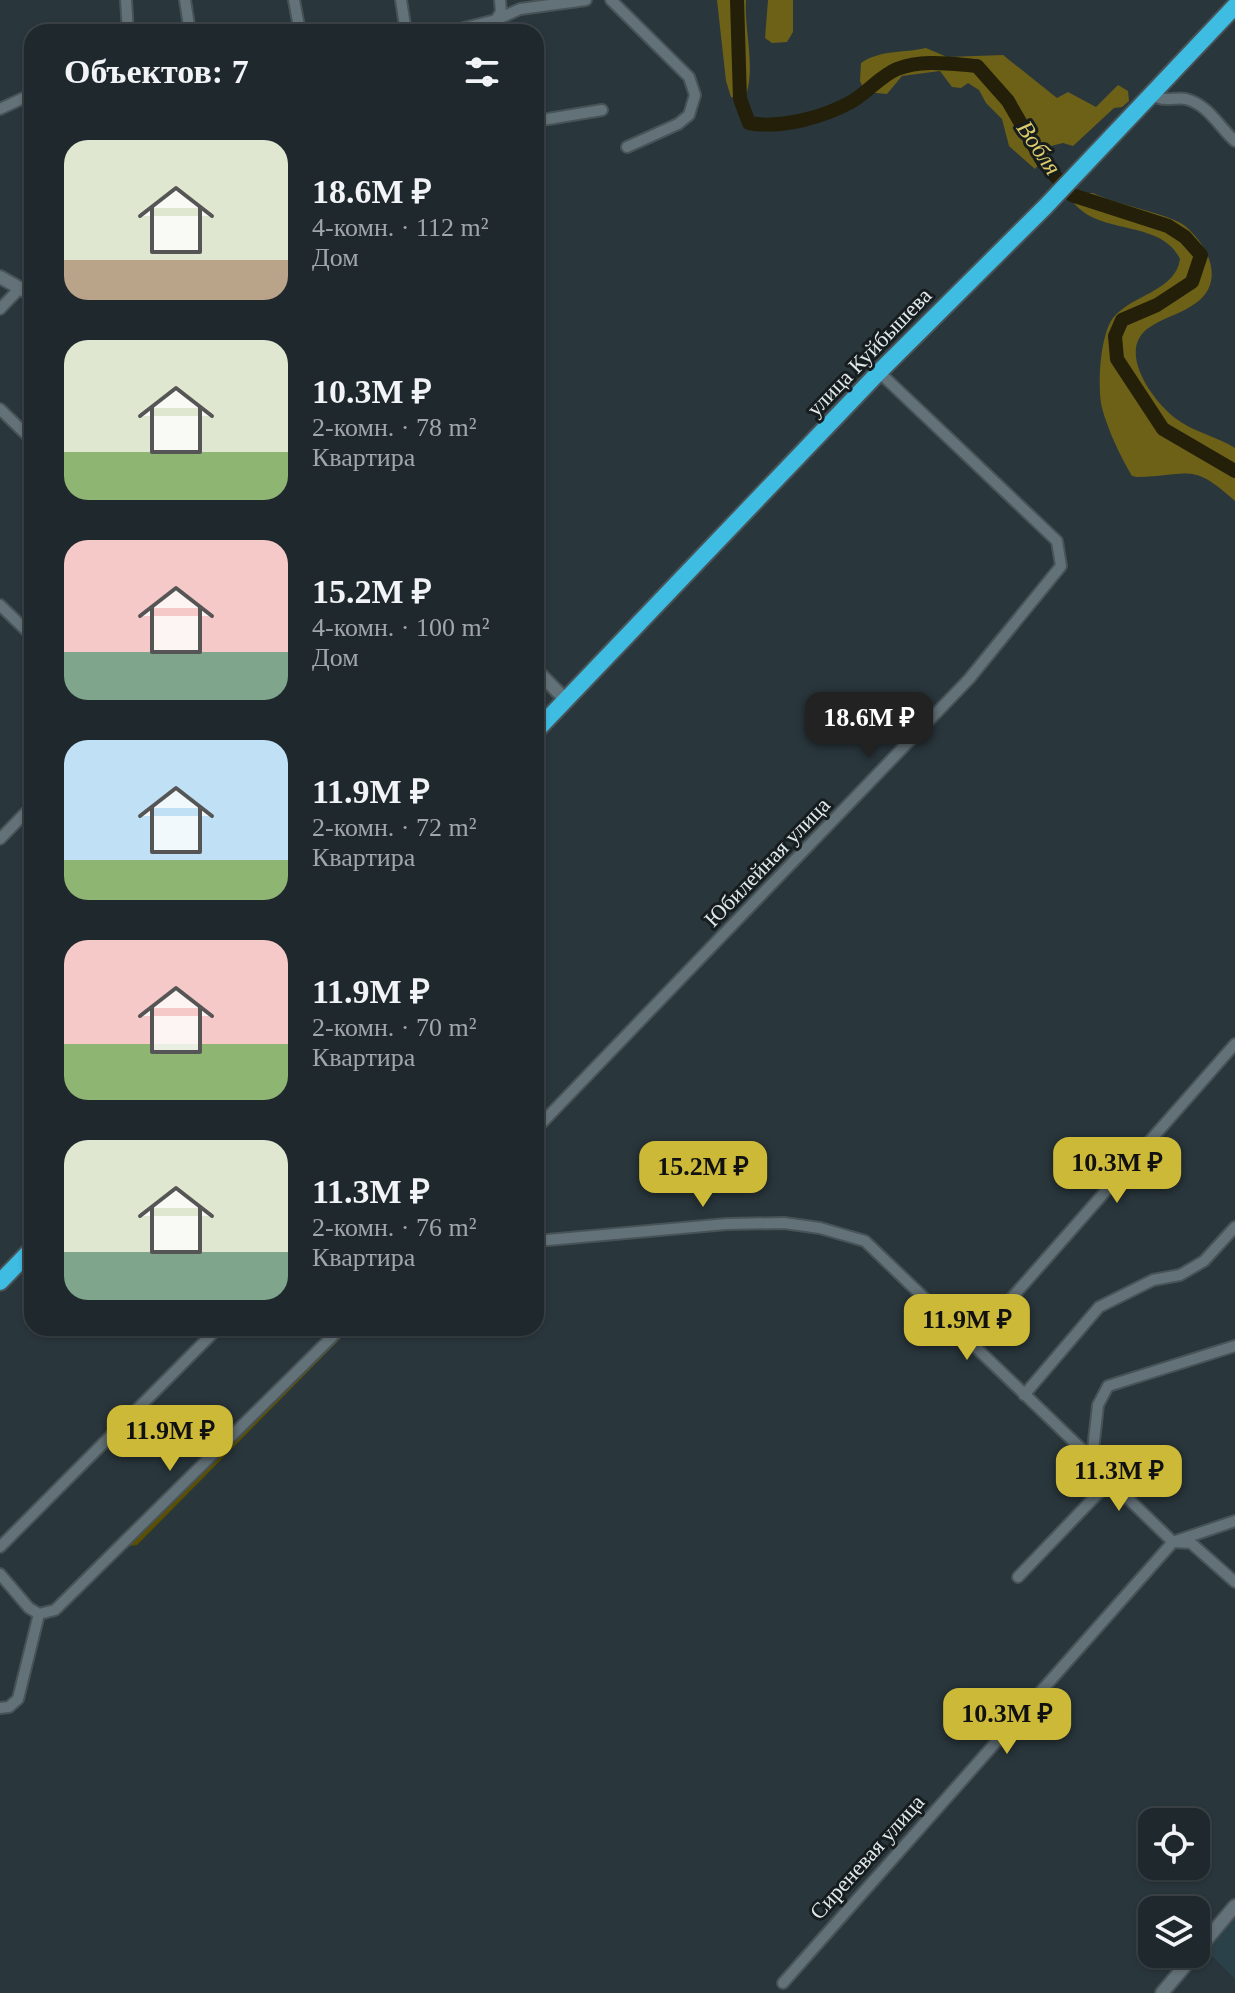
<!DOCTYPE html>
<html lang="ru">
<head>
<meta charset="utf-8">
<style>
	body { margin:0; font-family:Georgia,serif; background:#273035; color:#f1f3f6; height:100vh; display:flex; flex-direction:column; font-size:30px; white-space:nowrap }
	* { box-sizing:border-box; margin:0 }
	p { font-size:26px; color:#a1a6aa }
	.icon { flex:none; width:44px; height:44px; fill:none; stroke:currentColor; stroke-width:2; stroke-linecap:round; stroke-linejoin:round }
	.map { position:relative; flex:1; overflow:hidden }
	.details { position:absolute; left:24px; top:24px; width:520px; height:1312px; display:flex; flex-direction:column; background:#1f282d; border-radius:24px; box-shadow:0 2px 6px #0004,0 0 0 2px #3c4449 }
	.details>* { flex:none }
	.tools { position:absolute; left:1138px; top:1808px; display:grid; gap:16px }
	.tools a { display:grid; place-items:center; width:72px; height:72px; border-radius:16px; background:#1f282d; box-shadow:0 2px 6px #0004,0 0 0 2px #3c4449; font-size:40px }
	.price { position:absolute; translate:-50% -68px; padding:0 18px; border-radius:16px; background:#cdb938; color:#111; font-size:26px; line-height:52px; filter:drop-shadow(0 2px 4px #0008) }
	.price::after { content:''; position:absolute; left:50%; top:48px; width:24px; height:18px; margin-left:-12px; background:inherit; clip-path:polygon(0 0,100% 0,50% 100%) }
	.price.selected { background:#222; color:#fff }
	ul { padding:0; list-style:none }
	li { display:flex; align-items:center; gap:24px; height:200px; padding:0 40px }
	li span { display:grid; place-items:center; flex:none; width:224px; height:160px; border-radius:24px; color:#555 }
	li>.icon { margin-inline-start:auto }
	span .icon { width:96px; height:96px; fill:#fffc; stroke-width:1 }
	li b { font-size:34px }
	h2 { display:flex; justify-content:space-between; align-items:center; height:96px; padding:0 40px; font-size:34px }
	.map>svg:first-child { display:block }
	.built { fill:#2b4149 }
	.green { fill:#5b5001 }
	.forest { fill:#6d6117 }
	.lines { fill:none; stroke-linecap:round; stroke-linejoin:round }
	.river { stroke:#231f09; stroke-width:14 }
	.minor-casing { stroke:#475357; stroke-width:14 }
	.tertiary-casing { stroke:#475357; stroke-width:16 }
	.trunk-casing { stroke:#475357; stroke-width:20 }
	.minor { stroke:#637278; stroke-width:10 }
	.tertiary { stroke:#637278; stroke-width:12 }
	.trunk { stroke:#3fbce2; stroke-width:16 }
	.labels { text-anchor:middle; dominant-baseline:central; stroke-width:6; stroke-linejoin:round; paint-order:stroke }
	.street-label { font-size:22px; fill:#e0e9ec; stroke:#171d1f }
	.water-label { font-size:24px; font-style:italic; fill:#ddcc69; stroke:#171d1f }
</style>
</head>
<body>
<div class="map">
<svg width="1235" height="1993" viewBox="0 0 1235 1993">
	<rect width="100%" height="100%" fill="#29363c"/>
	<path class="built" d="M1235,1918V1979L1207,1951Z"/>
	<path class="green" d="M340,1328H351L137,1545L128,1546V1541Z"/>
	<path class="forest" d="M717,0H746C744,31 757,71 744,100L731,97L726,81Z
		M768,0H793V32L787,42L772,43L765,38Z
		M926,48L947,57L1003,55L1057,98L1068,92L1096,107L1118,85L1128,91L1129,101L1122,107L1114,108L1073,146L1063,143L1051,146L1048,154L1035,169L1009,146L1002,119L986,103L979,90L968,83L961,88L952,87L940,71L902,76L887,94L865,92L860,81L861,63C879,50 904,53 926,48Z
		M1083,193H1093C1116,205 1171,214 1185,226C1208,245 1226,281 1196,303C1181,314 1162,318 1147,329C1117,353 1154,402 1175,418C1193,432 1216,436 1235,448V501C1191,461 1190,476 1137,477L1132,476C1120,456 1108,430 1102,408C1097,387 1100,335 1113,318C1131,295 1176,291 1180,259C1161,219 1100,236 1074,203Z"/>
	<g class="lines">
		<path class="river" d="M737,0L740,99L749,123C781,129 824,117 851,102C867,93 880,76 897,69C923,59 951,64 977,66L1008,101L1043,162L1072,195L1168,226L1185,237L1201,255L1192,282L1157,305L1122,320L1115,336L1117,359L1163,429L1235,471"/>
		<g class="minor-casing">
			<path id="minor" d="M126,0L128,32
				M185,0L190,32
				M294,0L300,32
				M401,0L406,32
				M611,0L689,77L695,95L689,115L678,124L627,147
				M496,20L501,12L500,0
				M448,32L496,20L520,9L586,0
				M1154,91L1159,98C1168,101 1177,97 1186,99C1209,105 1219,127 1235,141
				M0,109L32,94
				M536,121L602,110
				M0,309L20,288
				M0,409L32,440
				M0,605L32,636
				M0,839L32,806
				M536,1129L969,679L1061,566L1057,541L879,372
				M536,1241L727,1224L784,1223L820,1228L865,1241L1092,1459L1110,1481L1173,1542L1235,1521
				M972,1343L1235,1044
				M1024,1395L1099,1307L1153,1280L1180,1275L1204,1261L1235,1227
				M1092,1459L1098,1405L1108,1386L1235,1346
				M0,1547L218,1328
				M0,1574L29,1608L39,1614L55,1610L341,1328
				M1018,1577L1110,1481
				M0,1708L9,1707L18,1699L39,1614
				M783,1983L1173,1542L1191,1543L1235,1582"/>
		</g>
		<g class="tertiary-casing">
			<path id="tertiary" d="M0,277L32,295
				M536,670L567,701
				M1196,1952L1235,1906
				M1162,1993L1195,1954"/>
		</g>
		<g class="trunk-casing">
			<path id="trunk" d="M536,731L879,372L1045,207L1235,6
				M0,1282L32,1249"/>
		</g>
		<use href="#minor" class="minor"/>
		<use href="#tertiary" class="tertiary"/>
		<use href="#trunk" class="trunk"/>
	</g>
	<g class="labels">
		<g class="street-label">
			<text transform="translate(869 352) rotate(-46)">улица Куйбышева</text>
			<text transform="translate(767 862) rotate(-46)">Юбилейная улица</text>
			<text transform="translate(867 1857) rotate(-48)">Сиреневая улица</text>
		</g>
		<g class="water-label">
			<text transform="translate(1039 148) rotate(56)">Вобля</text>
		</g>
	</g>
</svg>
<div class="tools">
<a><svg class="icon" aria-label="locate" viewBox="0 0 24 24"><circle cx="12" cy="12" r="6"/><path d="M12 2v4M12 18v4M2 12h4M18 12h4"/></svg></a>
<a><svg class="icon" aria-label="layers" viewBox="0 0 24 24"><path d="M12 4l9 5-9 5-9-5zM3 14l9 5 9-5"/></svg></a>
</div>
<b class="price selected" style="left:869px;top:760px">18.6M ₽</b>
<b class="price" style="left:1117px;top:1205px">10.3M ₽</b>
<b class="price" style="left:703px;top:1209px">15.2M ₽</b>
<b class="price" style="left:967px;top:1362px">11.9M ₽</b>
<b class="price" style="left:170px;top:1473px">11.9M ₽</b>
<b class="price" style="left:1119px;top:1513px">11.3M ₽</b>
<b class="price" style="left:1007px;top:1756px">10.3M ₽</b>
<section class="details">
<h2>Объектов: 7<svg class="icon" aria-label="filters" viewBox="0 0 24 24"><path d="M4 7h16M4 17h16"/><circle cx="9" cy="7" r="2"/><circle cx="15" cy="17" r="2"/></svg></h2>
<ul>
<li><span style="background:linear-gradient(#dfe7d0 75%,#b9a48a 0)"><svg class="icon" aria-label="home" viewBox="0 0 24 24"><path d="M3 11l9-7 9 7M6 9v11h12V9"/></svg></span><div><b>18.6M ₽</b><p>4-комн. · 112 m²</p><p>Дом</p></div></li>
<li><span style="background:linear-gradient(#dfe7d0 70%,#8fb573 0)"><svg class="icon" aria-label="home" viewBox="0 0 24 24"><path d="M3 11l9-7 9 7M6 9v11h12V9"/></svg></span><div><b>10.3M ₽</b><p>2-комн. · 78 m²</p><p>Квартира</p></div></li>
<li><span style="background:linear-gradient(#f6c9c9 70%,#7fa58c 0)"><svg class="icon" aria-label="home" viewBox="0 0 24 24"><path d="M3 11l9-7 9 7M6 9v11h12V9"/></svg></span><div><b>15.2M ₽</b><p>4-комн. · 100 m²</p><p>Дом</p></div></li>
<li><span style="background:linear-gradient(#bfe0f5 75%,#8fb573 0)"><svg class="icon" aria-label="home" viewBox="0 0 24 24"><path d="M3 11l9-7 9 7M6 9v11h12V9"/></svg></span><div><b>11.9M ₽</b><p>2-комн. · 72 m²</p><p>Квартира</p></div></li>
<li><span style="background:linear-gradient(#f6c9c9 65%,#8fb573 0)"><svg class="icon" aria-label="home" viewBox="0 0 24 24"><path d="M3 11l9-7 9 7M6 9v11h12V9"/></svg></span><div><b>11.9M ₽</b><p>2-комн. · 70 m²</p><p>Квартира</p></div></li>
<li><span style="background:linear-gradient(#dfe7d0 70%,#7fa58c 0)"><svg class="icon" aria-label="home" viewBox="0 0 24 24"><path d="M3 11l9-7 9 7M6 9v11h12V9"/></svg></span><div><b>11.3M ₽</b><p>2-комн. · 76 m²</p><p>Квартира</p></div></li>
</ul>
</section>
</div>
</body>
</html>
